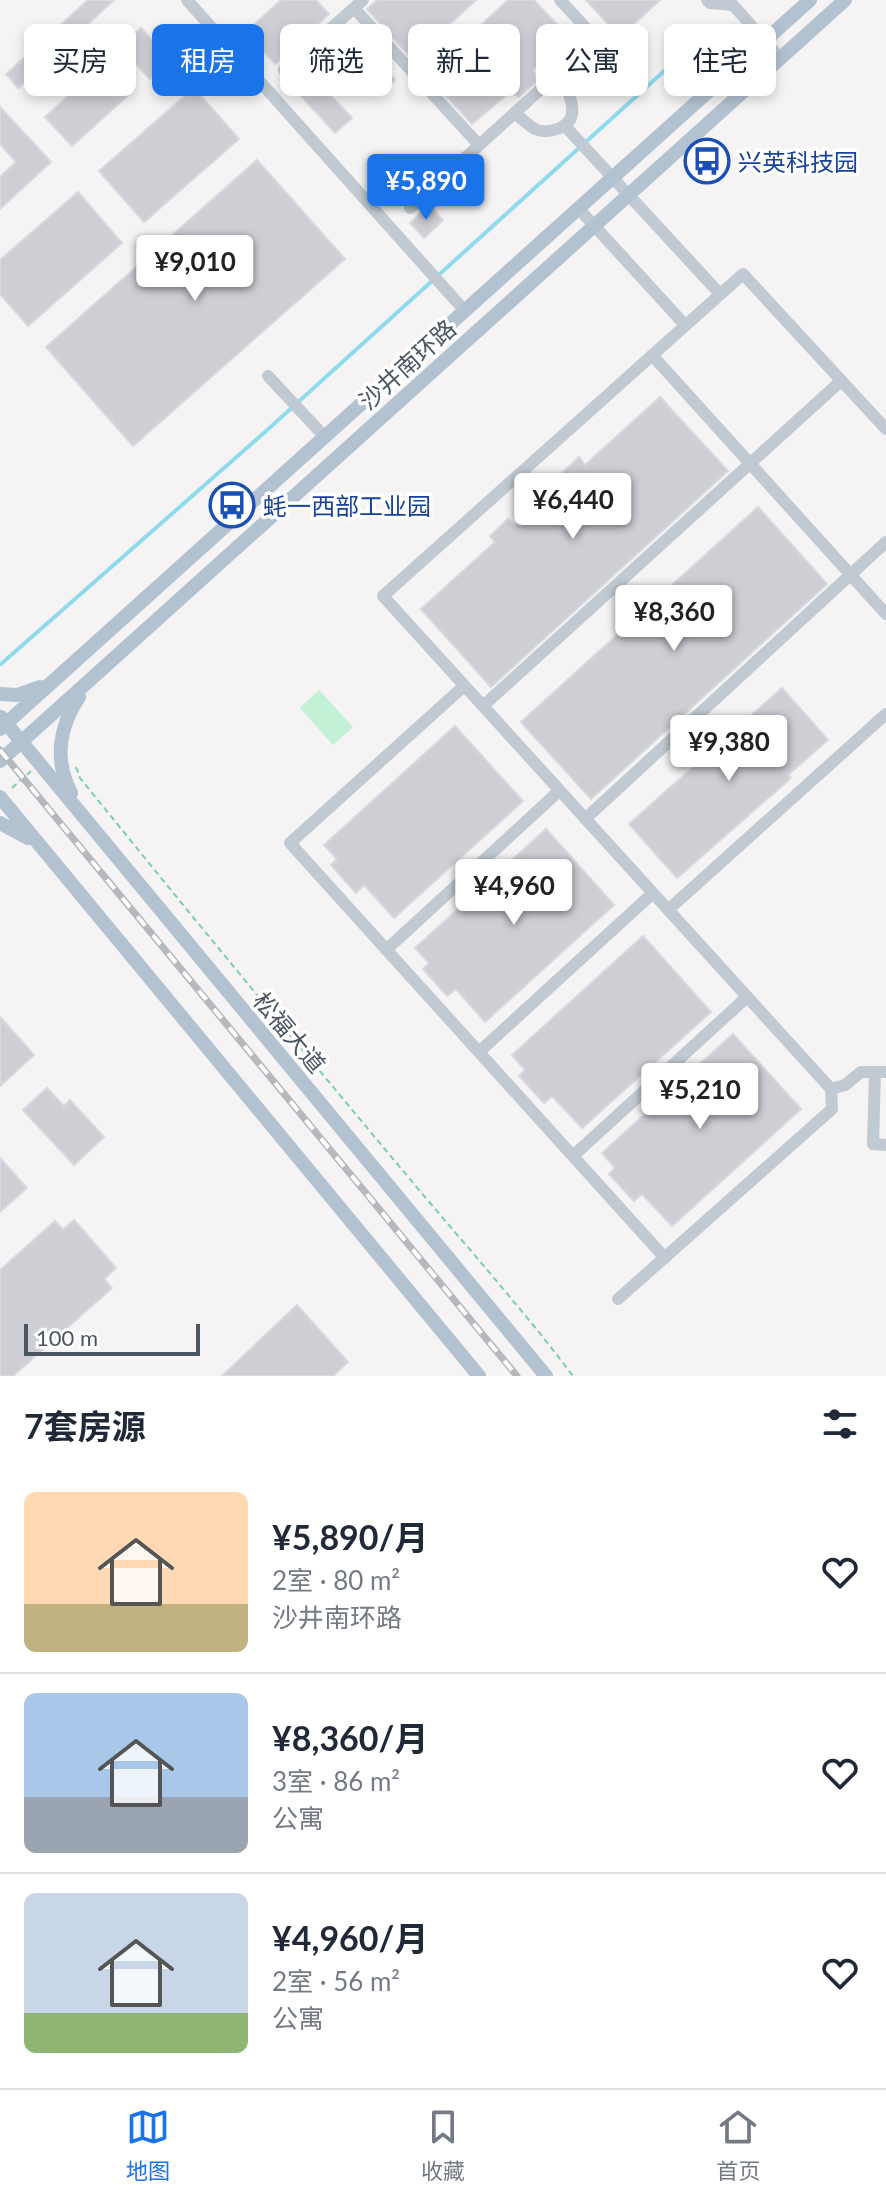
<!DOCTYPE html>
<html lang="zh">
<head>
<meta charset="utf-8">
<style>
	body { margin:0; font-family:Lato,"Noto Sans SC",sans-serif; background:#f6f6f7; color:#1f2937; height:100vh; display:flex; flex-direction:column; font-size:30px; white-space:nowrap }
	* { box-sizing:border-box; margin:0 }
	p { font-size:26px; color:#747a83 }
	.icon { flex:none; width:44px; height:44px; fill:none; stroke:currentColor; stroke-width:2; stroke-linecap:round; stroke-linejoin:round }
	.map { position:relative; height:1376px; overflow:hidden }
	.sheet { display:flex; flex-direction:column; background:#fff; flex:1 }
	.sheet>* { flex:none }
	.guide { position:absolute; left:24px; top:24px; width:838px; height:72px; display:flex; gap:16px }
	.scale { position:absolute; left:24px; bottom:20px; width:176px; box-sizing:border-box; padding-left:8px; border:4px solid #4a5661; border-top:0; font-size:22px; line-height:28px; white-space:nowrap; color:#4a5661; -webkit-text-stroke:6px #fff; paint-order:stroke }
	.price { position:absolute; translate:-50% -68px; padding:0 18px; border-radius:8px; background:#fff; color:#222; font-size:26px; line-height:52px; filter:drop-shadow(0 2px 4px #0008) }
	.price::after { content:''; position:absolute; left:50%; top:48px; width:24px; height:18px; margin-left:-12px; background:inherit; clip-path:polygon(0 0,100% 0,50% 100%) }
	.price.current { background:#1a73e8; color:#fff }
	ul { padding:0; list-style:none }
	li { display:flex; align-items:center; gap:24px; height:200px; padding:0 24px }
	li+li { border-top:2px solid #e0e1e3 }
	li span { display:grid; place-items:center; flex:none; width:224px; height:160px; border-radius:12px; color:#555 }
	li>.icon { margin-inline-start:auto }
	span .icon { width:96px; height:96px; fill:#fffc; stroke-width:1 }
	li b { font-size:34px }
	h2 { display:flex; justify-content:space-between; align-items:center; height:96px; padding:0 24px; font-size:34px }
	.pill { padding:0 28px; border-radius:12px; background:#fff; box-shadow:0 4px 12px #0003; font-size:28px; line-height:72px }
	.pill.current { background:#1a73e8; color:#fff }
	.dock { display:flex; justify-content:space-around; align-items:center; height:112px; border-top:2px solid #e0e1e3; background:#fff; font-size:22px; color:#747a83 }
	.dock a { display:grid; justify-items:center; gap:4px }
	.dock .current { color:#1a73e8 }
	.map>svg:first-child { display:block }
	.green { fill:#c3f1d5 }
	.lines { fill:none; stroke-linecap:round; stroke-linejoin:round }
	.stream { stroke:#90daee; stroke-width:4 }
	.building { fill:#cdcfd5; stroke:#d7d9de; stroke-width:2 }
	.path { stroke:#7ad0a6; stroke-width:2; stroke-dasharray:6 4; stroke-linecap:butt }
	.minor { stroke:#c1cad2; stroke-width:12 }
	.major { stroke:#b3c2d1; stroke-width:14 }
	.rail-casing { stroke:#b5b8bd; stroke-width:7 }
	.rail { stroke:#fff; stroke-width:4; stroke-dasharray:12; stroke-linecap:butt }
	.labels { text-anchor:middle; dominant-baseline:central; stroke-width:7; stroke-linejoin:round; paint-order:stroke }
	.transit-label { font-size:24px; fill:#164399; stroke:#fff; text-anchor:start }
	.street-label { font-size:24px; fill:#4a5661; stroke:#fff }
</style>
</head>
<body>
<div class="map">
<svg width="886" height="1376" viewBox="0 0 886 1376">
	<rect width="100%" height="100%" fill="#f5f3f3"/>
	<path class="green" d="M319,690L353,727L333,745L300,708Z"/>
	<g class="lines">
		<path class="stream" d="M1,664L265,432L714,26"/>
	</g>
	<path class="building" d="M88,0H114L18,88L6,74Z
		M281,0H316L329,14L275,64L246,32Z
		M377,0H476L412,59L367,9Z
		M508,0H534L568,36L533,70L537,81L519,97L510,92L472,124L427,75Z
		M586,0H660L620,37Z
		M141,28L170,61L150,79L120,47Z
		M348,28L395,80L379,95L331,43Z
		M107,60L134,90L72,146L45,117Z
		M304,67L352,118L335,133L288,82Z
		M194,88L239,139L144,222L99,171Z
		M0,107L51,162L0,209V177L16,162L0,144Z
		M257,160L345,259L133,446L46,347Z
		M78,192L122,243L28,326L0,294V260Z
		M429,205L443,220L424,238L410,223Z
		M660,397L728,471L491,687L421,609L495,542L490,536L508,519L515,526L567,478L562,473L579,457L585,465Z
		M758,507L827,584L591,799L521,722Z
		M782,688L828,740L788,775L791,778L677,878L629,824Z
		M455,726L523,801L394,918L364,885L356,893L331,865L337,859L324,845Z
		M546,829L614,905L485,1022L456,989L447,996L423,969L429,963L415,948Z
		M643,936L711,1012L582,1128L552,1096L544,1103L519,1076L525,1070L512,1055Z
		M0,1017L34,1055L0,1086Z
		M733,1034L801,1109L672,1226L642,1194L634,1201L609,1174L615,1168L602,1153Z
		M47,1088L64,1106L70,1100L104,1137L74,1165L23,1110Z
		M0,1158L27,1188L0,1212Z
		M74,1220L116,1268L104,1279L112,1288L13,1376H0V1270L55,1221L63,1230Z
		M297,1305L348,1362L333,1376H222Z"/>
	<g class="lines">
		<path class="path" d="M76,767L80,778C185,908 292,1038 399,1166C457,1236 518,1303 573,1376
			M12,788L31,771"/>
		<path class="minor" d="M187,0L464,310
			M707,0L710,3L733,5L780,58
			M354,8L479,145
			M284,70L363,0
			M515,113C521,118 528,125 535,129C543,133 552,131 560,128C584,118 567,88 558,73
			M565,126L720,294
			M410,208L596,39L560,0
			M578,208L685,325
			M652,355L886,614
			M268,376L324,436
			M464,686L290,843L665,1258
			M483,706L841,381
			M585,819L886,542
			M668,910L886,714
			M386,950L559,791
			M479,1052L653,893
			M875,1072L873,1144L886,1145
			M831,1089L845,1085L861,1072H886
			M573,1156L747,997
			M618,1299L832,1109L831,1089L383,596L743,274L886,429"/>
		<path class="major" d="M0,694L17,695L40,687
			M1,717L546,1376
			M0,729L810,0
			M0,761L845,0
			M71,793C54,760 59,727 79,697
			M0,797L479,1376
			M0,823L28,838"/>
		<g class="rail-casing">
			<path id="rail" d="M0,750L517,1376"/>
		</g>
		<use href="#rail" class="rail"/>
	</g>
	<defs>
		<g id="bus-ring" transform="scale(2.3)"><circle r="9.5" fill="#fff" stroke="#1a4fb4" stroke-width="1.5"/><path d="M-5-6H5V4H4V6H2V4H-2V6H-4V4H-5ZM-3.5-4V0h7V-4ZM-3.5 1.2v1.5H-2V1.2ZM2 1.2v1.5H3.5V1.2Z" fill="#1a4fb4"/></g>
	</defs>
	<g fill-rule="evenodd">
		<use href="#bus-ring" x="707" y="161"/>
		<use href="#bus-ring" x="232" y="505"/>
	</g>
	<g class="labels">
		<g class="transit-label">
			<text x="738" y="161">兴英科技园</text>
			<text x="263" y="505">蚝一西部工业园</text>
		</g>
		<g class="street-label">
			<text transform="translate(407 364) rotate(-42)">沙井南环路</text>
			<text transform="translate(290 1032) rotate(50)">松福大道</text>
		</g>
	</g>
</svg>
<div class="scale">100 m</div>
<b class="price current" style="left:426px;top:222px">¥5,890</b>
<b class="price" style="left:195px;top:303px">¥9,010</b>
<b class="price" style="left:573px;top:541px">¥6,440</b>
<b class="price" style="left:674px;top:653px">¥8,360</b>
<b class="price" style="left:729px;top:783px">¥9,380</b>
<b class="price" style="left:514px;top:927px">¥4,960</b>
<b class="price" style="left:700px;top:1131px">¥5,210</b>
<div class="guide">
<a class="pill">买房</a>
<a class="pill current">租房</a>
<a class="pill">筛选</a>
<a class="pill">新上</a>
<a class="pill">公寓</a>
<a class="pill">住宅</a>
</div>
</div>
<section class="sheet">
<h2>7套房源<svg class="icon" aria-label="filters" viewBox="0 0 24 24"><path d="M4 7h16M4 17h16"/><circle cx="9" cy="7" r="2"/><circle cx="15" cy="17" r="2"/></svg></h2>
<ul>
<li><span style="background:linear-gradient(#ffd9b3 70%,#c2b280 0)"><svg class="icon" aria-label="home" viewBox="0 0 24 24"><path d="M3 11l9-7 9 7M6 9v11h12V9"/></svg></span><div><b>¥5,890/月</b><p>2室 · 80 m²</p><p>沙井南环路</p></div><svg class="icon" aria-label="heart" viewBox="0 0 24 24"><path d="M12 20l-8-8c-3-5 5-10 8-4 3-6 11-1 8 4z"/></svg></li>
<li><span style="background:linear-gradient(#a9c7e8 65%,#9aa5b1 0)"><svg class="icon" aria-label="home" viewBox="0 0 24 24"><path d="M3 11l9-7 9 7M6 9v11h12V9"/></svg></span><div><b>¥8,360/月</b><p>3室 · 86 m²</p><p>公寓</p></div><svg class="icon" aria-label="heart" viewBox="0 0 24 24"><path d="M12 20l-8-8c-3-5 5-10 8-4 3-6 11-1 8 4z"/></svg></li>
<li><span style="background:linear-gradient(#c9d6e8 75%,#8fb573 0)"><svg class="icon" aria-label="home" viewBox="0 0 24 24"><path d="M3 11l9-7 9 7M6 9v11h12V9"/></svg></span><div><b>¥4,960/月</b><p>2室 · 56 m²</p><p>公寓</p></div><svg class="icon" aria-label="heart" viewBox="0 0 24 24"><path d="M12 20l-8-8c-3-5 5-10 8-4 3-6 11-1 8 4z"/></svg></li>
</ul>
</section>
<nav class="dock">
<a class="current"><svg class="icon" aria-label="map" viewBox="0 0 24 24"><path d="M3 6l6-2 6 2 6-2v14l-6 2-6-2-6 2zM9 4v14M15 6v14"/></svg>地图</a>
<a><svg class="icon" aria-label="saved" viewBox="0 0 24 24"><path d="M7 4h10v16l-5-4-5 4z"/></svg>收藏</a>
<a><svg class="icon" aria-label="home" viewBox="0 0 24 24"><path d="M3 11l9-7 9 7M6 9v11h12V9"/></svg>首页</a>
</nav>
</body>
</html>
